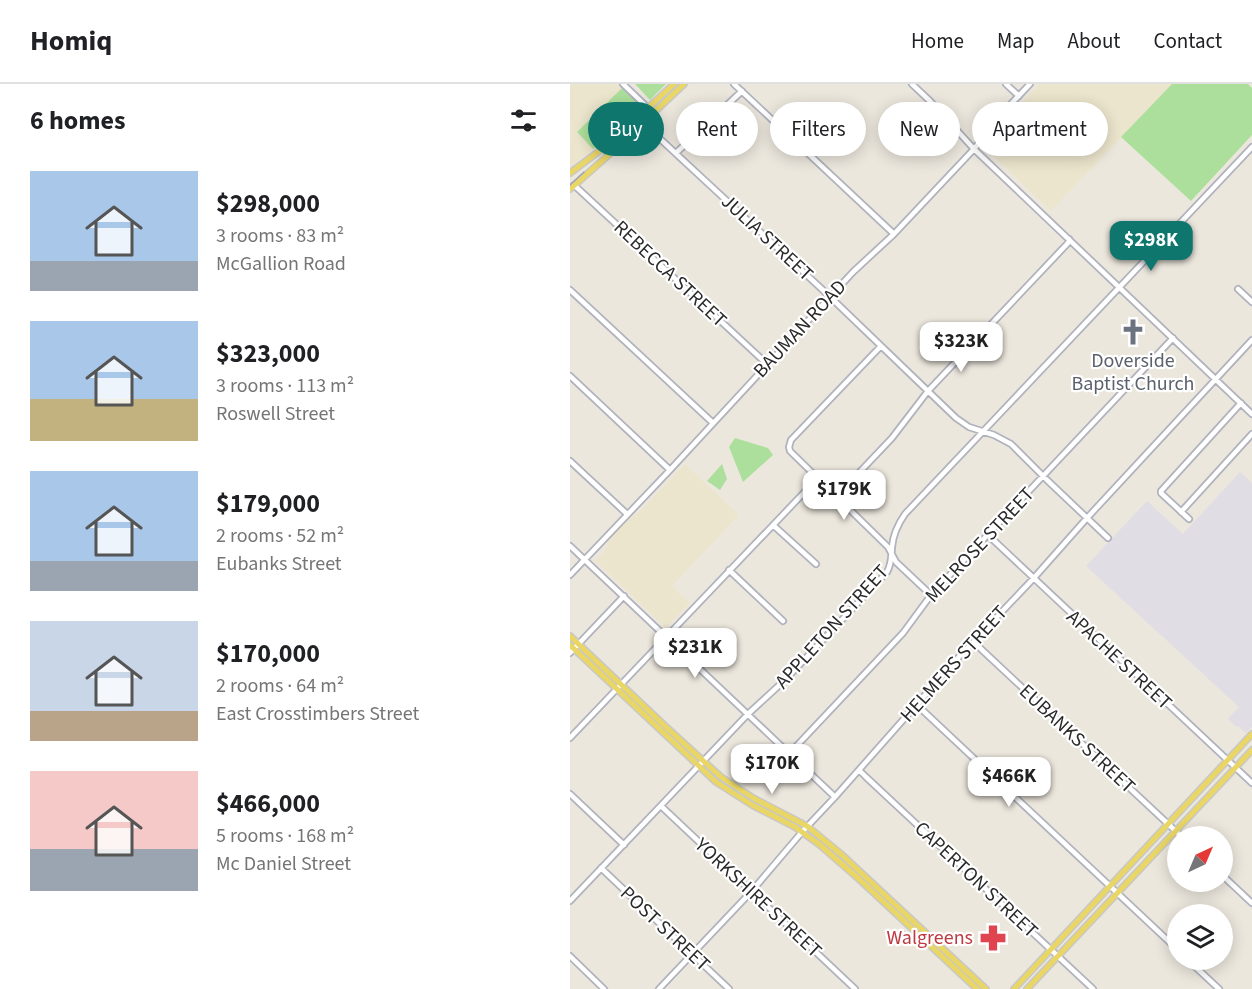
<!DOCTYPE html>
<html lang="en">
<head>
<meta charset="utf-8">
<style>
	body { margin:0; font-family:"Source Sans 3",sans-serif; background:#f2f2f2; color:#202124; height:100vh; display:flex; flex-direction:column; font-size:22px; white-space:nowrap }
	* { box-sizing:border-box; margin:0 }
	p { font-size:20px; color:#757577 }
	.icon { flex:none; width:33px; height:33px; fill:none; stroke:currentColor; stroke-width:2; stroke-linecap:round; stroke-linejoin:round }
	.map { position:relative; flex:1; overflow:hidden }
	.details { display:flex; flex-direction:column; background:#fff; width:570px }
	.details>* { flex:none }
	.top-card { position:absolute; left:18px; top:18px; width:570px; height:54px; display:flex; gap:12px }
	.needle { width:39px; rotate:44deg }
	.fabs { position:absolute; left:597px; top:742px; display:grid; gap:12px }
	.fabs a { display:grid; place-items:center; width:66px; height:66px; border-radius:50%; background:#fff; box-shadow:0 3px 15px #0003; font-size:30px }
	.price { position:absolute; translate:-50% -51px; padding:0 14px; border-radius:12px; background:#fff; color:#222; font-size:20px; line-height:39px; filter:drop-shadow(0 2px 3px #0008) }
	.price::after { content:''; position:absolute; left:50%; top:36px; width:18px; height:14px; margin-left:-9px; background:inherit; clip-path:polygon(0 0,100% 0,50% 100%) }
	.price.active { background:#0f766e; color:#fff }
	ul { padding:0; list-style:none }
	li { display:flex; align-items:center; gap:18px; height:150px; padding:0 30px }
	li span { display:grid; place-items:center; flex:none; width:168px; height:120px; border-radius:0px; color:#555 }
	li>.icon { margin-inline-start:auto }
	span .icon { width:72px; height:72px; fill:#fffc; stroke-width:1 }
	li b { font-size:26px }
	h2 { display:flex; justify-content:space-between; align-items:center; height:72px; padding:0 30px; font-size:26px }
	.pill { padding:0 21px; border-radius:27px; background:#fff; box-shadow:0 3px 15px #0003; font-size:21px; line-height:54px }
	.pill.active { background:#0f766e; color:#fff }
	header { display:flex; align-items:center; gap:36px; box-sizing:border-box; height:84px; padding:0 30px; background:#fff; border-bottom:2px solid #e0e0e0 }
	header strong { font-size:28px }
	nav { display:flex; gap:33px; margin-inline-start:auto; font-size:21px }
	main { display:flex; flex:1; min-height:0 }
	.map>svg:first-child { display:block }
	.industrial { fill:#e0dde4 }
	.education { fill:#ece5cd }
	.green { fill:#addf9c }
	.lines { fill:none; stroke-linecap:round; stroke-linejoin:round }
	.minor-casing { stroke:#b0b2bd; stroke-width:8 }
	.major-casing { stroke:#c8c8c8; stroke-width:8 }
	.minor { stroke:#fff; stroke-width:4.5 }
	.major { stroke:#e9d665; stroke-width:5 }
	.tram { stroke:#a0a1b4; stroke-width:1.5 }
	.labels { text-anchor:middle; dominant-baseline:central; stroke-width:4.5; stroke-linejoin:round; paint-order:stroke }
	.street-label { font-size:20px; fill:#2a2a2a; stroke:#fff }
	.worship-label { font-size:20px; fill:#5b616d; stroke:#fff }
	.health-label { font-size:20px; fill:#be3a42; stroke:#fff; text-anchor:end }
</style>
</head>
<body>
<header>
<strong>Homiq</strong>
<nav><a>Home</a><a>Map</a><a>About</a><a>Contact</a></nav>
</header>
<main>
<section class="details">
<h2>6 homes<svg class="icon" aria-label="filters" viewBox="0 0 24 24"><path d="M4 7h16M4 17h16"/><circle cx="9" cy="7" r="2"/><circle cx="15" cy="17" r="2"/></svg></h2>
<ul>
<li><span style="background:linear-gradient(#a9c7e8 75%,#9aa5b1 0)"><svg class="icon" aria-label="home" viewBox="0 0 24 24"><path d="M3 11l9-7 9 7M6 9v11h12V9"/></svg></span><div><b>$298,000</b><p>3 rooms · 83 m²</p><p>McGallion Road</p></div></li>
<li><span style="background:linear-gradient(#a9c7e8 65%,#c2b280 0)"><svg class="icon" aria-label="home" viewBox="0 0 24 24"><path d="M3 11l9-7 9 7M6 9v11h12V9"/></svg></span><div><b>$323,000</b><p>3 rooms · 113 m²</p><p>Roswell Street</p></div></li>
<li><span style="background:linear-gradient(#a9c7e8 75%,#9aa5b1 0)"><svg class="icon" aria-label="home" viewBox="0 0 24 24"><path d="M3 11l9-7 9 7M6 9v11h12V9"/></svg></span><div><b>$179,000</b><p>2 rooms · 52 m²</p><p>Eubanks Street</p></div></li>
<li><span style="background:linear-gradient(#c9d6e8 75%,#b9a48a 0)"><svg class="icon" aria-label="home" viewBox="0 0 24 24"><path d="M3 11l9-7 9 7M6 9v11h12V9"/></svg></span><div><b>$170,000</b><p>2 rooms · 64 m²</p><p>East Crosstimbers Street</p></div></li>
<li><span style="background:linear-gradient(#f6c9c9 65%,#9aa5b1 0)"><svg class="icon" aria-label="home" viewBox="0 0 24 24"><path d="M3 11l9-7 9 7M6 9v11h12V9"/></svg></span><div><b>$466,000</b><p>5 rooms · 168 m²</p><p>Mc Daniel Street</p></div></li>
</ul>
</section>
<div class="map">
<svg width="682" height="905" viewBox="0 0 682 905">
	<rect width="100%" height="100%" fill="#ece7dd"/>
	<path class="industrial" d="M670,388L682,399V643L676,649L668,642L666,643L658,635L669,623L516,482L577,417L613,450Z"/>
	<path class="education" d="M0,0H47L70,21L69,26L42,52L0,83Z
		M469,0H602L481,127L417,66V64L440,31Z
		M115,380L169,431L102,502L120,519L96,544L25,477L38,462L36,456L55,434L66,431Z"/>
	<path class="green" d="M65,0H96L80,16Z
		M602,0H678L682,4V51L621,117L551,53Z
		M52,4L70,21L69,26L42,52L23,65L7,48Z
		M165,354L198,364L203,371L173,398L159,363Z
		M152,380L157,395L150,406L137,397Z"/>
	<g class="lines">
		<g class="minor-casing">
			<path id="minor" d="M53,0L78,24L84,28
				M164,0L324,150
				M342,0L360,17L404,65L682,330
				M436,0L449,12
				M73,39L255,208L386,334L399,343L424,351L441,360L477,396L538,454
				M106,69L172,7
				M4,101L197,280
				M668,205L682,218
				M0,206L143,339
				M311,262L221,356L219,363L220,367L318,463L326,478L361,511
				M0,292L100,386
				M0,377L57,430
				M266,413L322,354L358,307L498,159L499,155
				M611,428L682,350
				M619,435L591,409V407L671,319
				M203,441L246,480
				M418,451L682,699
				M0,462L265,713
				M159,486L213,537
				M0,491L100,386L283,188L324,150L404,65L439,22L460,0
				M404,557L411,565L612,753
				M0,569L54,512
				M347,621L608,866
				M0,654L247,395
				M219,670L333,549L361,511L603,254
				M289,686L296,693L523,905
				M0,710L54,761
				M91,722L285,905
				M31,784L159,905
				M652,791L682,819
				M0,817L178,630L216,595L317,488C322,479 321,473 322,463C323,451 328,440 335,430L682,63
				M0,872L34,905
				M618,876L649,905
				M89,905L181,808L232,748L265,713L386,576L463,495L517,434L682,256"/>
		</g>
		<g class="major-casing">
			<path id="major" d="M0,89L40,59L104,0
				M0,105L42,68L114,0
				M0,552L95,642L151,693L185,715L237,742L271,770L416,905
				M0,561L146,698L182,721L225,743L250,761L290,796L407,905
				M444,905L682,650
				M457,905L682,666"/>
		</g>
		<use href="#minor" class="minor"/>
		<use href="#major" class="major"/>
		<path class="tram" d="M0,101L14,88"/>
	</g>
	<defs>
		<g id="church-bare" transform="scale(2.07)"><path d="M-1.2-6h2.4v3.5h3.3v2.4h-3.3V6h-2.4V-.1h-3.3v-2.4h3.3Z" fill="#6b7280" stroke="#fff" stroke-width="2.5" paint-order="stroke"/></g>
		<g id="pharmacy-bare" transform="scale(2.07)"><path d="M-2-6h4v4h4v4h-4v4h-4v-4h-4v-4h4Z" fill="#e0444e" stroke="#fff" stroke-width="2.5" paint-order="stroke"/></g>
	</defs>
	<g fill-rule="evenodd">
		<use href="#church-bare" x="563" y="248"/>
		<use href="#pharmacy-bare" x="423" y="854"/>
	</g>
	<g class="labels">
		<g class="street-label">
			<text transform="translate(197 154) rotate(43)">JULIA STREET</text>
			<text transform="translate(100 190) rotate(43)">REBECCA STREET</text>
			<text transform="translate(230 245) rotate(-47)">BAUMAN ROAD</text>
			<text transform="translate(410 461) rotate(-47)">MELROSE STREET</text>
			<text transform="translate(262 543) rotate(-48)">APPLETON STREET</text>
			<text transform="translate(549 576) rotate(43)">APACHE STREET</text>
			<text transform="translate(384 580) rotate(-48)">HELMERS STREET</text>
			<text transform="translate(507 655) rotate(43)">EUBANKS STREET</text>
			<text transform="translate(406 796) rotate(43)">CAPERTON STREET</text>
			<text transform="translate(188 814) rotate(43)">YORKSHIRE STREET</text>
			<text transform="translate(95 845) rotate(43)">POST STREET</text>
		</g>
		<g class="worship-label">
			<text x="563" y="277">Doverside<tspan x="563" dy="23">Baptist Church</tspan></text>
		</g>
		<g class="health-label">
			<text x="403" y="854">Walgreens</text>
		</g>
	</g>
</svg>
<div class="fabs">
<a><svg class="needle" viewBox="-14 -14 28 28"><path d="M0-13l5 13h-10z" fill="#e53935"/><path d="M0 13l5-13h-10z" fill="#757577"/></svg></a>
<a><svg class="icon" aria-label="layers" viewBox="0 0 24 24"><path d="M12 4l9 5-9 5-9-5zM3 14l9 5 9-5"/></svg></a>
</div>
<b class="price active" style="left:581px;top:188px">$298K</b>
<b class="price" style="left:391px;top:289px">$323K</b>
<b class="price" style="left:274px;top:437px">$179K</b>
<b class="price" style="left:125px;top:595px">$231K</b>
<b class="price" style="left:202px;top:711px">$170K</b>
<b class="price" style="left:439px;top:724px">$466K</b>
<div class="top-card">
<a class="pill active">Buy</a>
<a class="pill">Rent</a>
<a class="pill">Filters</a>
<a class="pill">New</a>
<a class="pill">Apartment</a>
</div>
</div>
</main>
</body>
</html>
